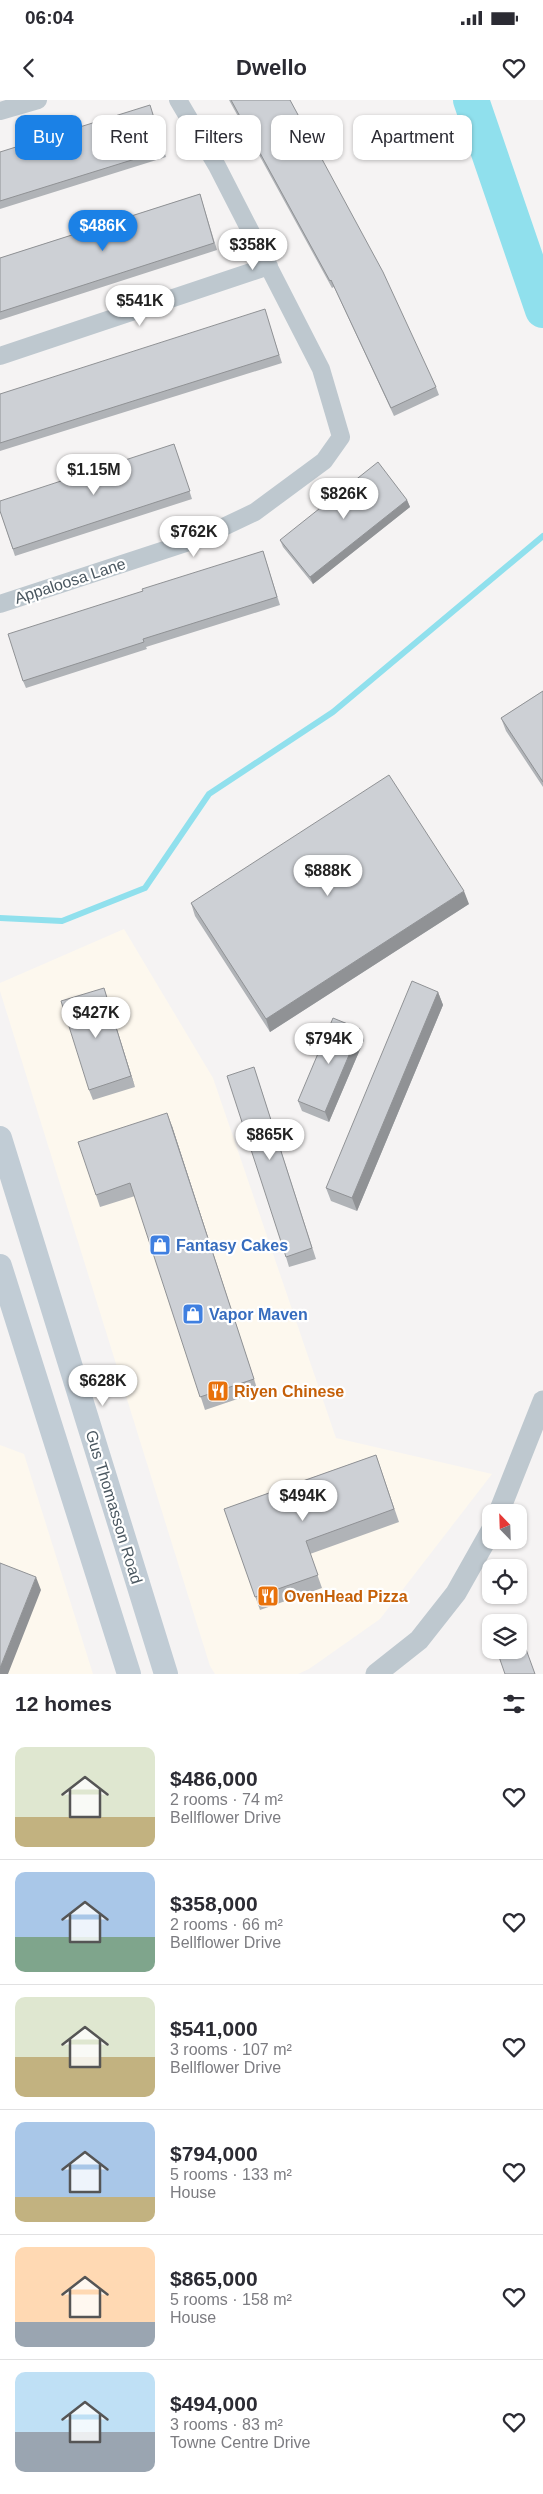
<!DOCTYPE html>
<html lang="en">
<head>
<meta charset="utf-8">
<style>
	body { margin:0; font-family:Helvetica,sans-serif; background:#f7f7f7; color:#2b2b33; height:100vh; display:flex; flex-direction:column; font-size:19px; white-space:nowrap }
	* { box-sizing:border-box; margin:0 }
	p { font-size:16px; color:#7c7c81 }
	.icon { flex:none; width:28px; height:28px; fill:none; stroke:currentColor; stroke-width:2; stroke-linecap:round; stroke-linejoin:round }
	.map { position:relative; height:1574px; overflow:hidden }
	.side { display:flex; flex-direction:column; background:#fff; flex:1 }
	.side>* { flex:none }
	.top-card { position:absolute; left:15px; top:15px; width:514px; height:45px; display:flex; gap:10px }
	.needle { width:32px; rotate:337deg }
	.fabs { position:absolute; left:482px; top:1404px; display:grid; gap:10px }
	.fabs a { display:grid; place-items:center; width:45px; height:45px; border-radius:10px; background:#fff; box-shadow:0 1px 4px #0004; font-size:25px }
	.price { position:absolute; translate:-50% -42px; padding:0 11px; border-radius:18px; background:#fff; color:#222; font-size:16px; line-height:32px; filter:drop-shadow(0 1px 2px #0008) }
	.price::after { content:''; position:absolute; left:50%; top:30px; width:15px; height:11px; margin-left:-8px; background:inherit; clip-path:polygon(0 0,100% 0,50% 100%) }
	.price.active { background:#1b81e6; color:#fff }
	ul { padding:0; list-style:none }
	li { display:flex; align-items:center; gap:15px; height:125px; padding:0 15px }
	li+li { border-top:1px solid #e1e1e2 }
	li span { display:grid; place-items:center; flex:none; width:140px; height:100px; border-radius:10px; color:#555 }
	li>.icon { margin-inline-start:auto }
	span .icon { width:60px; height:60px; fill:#fffc; stroke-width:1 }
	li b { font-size:21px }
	h2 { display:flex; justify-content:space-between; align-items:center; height:60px; padding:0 15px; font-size:21px }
	.tag { padding:0 18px; border-radius:10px; background:#fff; box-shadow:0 1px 4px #0004; font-size:18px; line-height:45px }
	.tag.active { background:#1b81e6; color:#fff }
	.status { display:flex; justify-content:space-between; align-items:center; height:35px; padding:0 25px; background:#fff; direction:ltr }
	.status svg { height:14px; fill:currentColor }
	header { display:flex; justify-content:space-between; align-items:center; height:65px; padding:0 15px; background:#fff; font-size:22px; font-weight:700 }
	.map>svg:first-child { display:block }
	.commercial { fill:#fdf8ee }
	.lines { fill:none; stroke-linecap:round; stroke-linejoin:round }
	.stream { stroke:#90e0ed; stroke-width:6 }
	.river { stroke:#90e0ed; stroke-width:36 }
	.minor { stroke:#bec8cf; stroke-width:18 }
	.tertiary { stroke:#bec8cf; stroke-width:21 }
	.secondary { stroke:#c1ccd5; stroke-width:24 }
	.wall { fill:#b0b3b7 }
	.shaded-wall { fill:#909295 }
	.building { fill:#cdd0d5; stroke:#909295 }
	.labels { text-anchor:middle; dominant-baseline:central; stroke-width:4.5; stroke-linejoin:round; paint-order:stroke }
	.street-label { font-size:16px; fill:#4a5760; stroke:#fff }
	.shop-label { font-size:16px; font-weight:bold; fill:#366cbe; stroke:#fff; text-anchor:start }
	.food-label { font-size:16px; font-weight:bold; fill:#c56008; stroke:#fff; text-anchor:start }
</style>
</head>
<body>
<div class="status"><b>06:04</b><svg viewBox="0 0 49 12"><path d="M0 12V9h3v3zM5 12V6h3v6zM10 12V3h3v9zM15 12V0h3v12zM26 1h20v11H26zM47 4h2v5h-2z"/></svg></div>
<header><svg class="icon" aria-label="back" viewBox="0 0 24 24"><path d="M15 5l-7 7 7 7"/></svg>Dwello<svg class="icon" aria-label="heart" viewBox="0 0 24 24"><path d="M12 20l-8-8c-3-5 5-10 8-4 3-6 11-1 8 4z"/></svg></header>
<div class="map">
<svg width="543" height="1574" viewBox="0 0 543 1574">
	<rect width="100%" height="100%" fill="#f5f3f3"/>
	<path class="commercial" d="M124,829L213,978L336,1338L492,1374L380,1519L309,1569L298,1574H215L210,1566L0,891V883Z
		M0,1345L24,1354L93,1574H0Z"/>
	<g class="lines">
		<path class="stream" d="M0,818L62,821L145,788L209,694L333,612L543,436"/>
		<path class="river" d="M471,0L543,210"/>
		<path class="minor" d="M0,11L38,0
			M0,256L269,166
			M0,504L198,439L255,412L324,361L341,337L321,269L217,66L178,0"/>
		<path class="tertiary" d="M499,1412L543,1301
			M376,1574L419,1540L456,1493L491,1431"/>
		<path class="secondary" d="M0,1038L166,1574
			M0,1166L129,1574"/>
	</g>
	<path class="wall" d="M229,0H290L436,287L439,295L394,316L334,187L332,188Z
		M152,12L166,57L0,109V52Z
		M200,94L217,150L0,220V158Z
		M267,217L282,263L0,351V294Z
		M174,344L192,399L15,456L0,411Z
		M407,400L410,407L313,484L283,447L280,440Z
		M263,451L280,505L146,547L147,549L26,588L23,581L143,491Z
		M543,591V687L506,631L501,618Z
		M191,803L469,804L270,932L195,816Z
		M104,888L135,987L93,1000L89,990Z
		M438,892L443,905L357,1111L331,1101L326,1088Z
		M364,940L329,1022L302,1011L298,1001Z
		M254,967L316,1159L289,1167L286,1157Z
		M172,1026L258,1292L205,1310L135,1096L100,1107L96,1095Z
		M376,1355L399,1422L310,1454L322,1488L260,1510L224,1409Z"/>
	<path class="shaded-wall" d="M407,400L410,407L313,484L310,477Z
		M464,791L469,804L270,932L266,919Z
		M104,888L107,898L135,987L131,976Z
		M438,892L443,905L357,1111L352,1098Z
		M360,929L364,940L329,1022L325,1012Z
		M167,1013L172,1026L258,1292L254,1279Z
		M36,1477L41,1490L8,1574H0V1568Z"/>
	<path class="building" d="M231,0H290L383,172L436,287L391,308L331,180L330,181Z
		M150,5L164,50L0,101V52Z
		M200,94L214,143L0,212V158Z
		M265,209L279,255L0,343V294Z
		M174,344L190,391L13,449L0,411V401Z
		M378,362L407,400L310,477L280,440Z
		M263,451L277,497L143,539L144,542L23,581L8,534L143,491L142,489Z
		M543,591V682L501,618Z
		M389,675L464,791L266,919L191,803Z
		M412,881L438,892L352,1098L326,1088Z
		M104,888L131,976L89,990L61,901Z
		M333,918L360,929L325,1012L298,1001Z
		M254,967L312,1148L286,1157L227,976Z
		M167,1013L254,1279L200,1297L130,1083L96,1095L78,1042Z
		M376,1355L394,1409L306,1441L318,1475L255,1497L224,1409Z
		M0,1463L36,1477L0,1568Z
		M523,1541L535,1574H505L497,1551L499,1550H519V1543Z"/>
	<defs>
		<g id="shop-square" transform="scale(1.125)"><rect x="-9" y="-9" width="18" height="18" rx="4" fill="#3f7fe0" stroke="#fff"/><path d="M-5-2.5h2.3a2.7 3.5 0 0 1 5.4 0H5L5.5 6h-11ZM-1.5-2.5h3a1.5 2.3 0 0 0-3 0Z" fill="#fff"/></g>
		<g id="restaurant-square" transform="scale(1.125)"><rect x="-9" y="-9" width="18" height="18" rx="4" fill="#e8710a" stroke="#fff"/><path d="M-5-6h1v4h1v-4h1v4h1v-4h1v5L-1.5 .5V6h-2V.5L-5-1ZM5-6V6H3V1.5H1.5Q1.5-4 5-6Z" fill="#fff"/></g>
	</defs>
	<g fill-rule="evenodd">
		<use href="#shop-square" x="160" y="1145"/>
		<use href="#shop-square" x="193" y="1214"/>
		<use href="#restaurant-square" x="218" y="1291"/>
		<use href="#restaurant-square" x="268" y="1496"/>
	</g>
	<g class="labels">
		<g class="street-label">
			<text transform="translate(70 481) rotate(-18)">Appaloosa Lane</text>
			<text transform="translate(114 1407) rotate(73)">Gus Thomasson Road</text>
		</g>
		<g class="shop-label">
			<text x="176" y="1145">Fantasy Cakes</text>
			<text x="209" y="1214">Vapor Maven</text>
		</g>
		<g class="food-label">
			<text x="234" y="1291">Riyen Chinese</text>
			<text x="284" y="1496">OvenHead Pizza</text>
		</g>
	</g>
</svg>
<div class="fabs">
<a><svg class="needle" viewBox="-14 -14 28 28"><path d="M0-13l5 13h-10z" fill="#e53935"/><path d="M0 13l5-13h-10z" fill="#7c7c81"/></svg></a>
<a><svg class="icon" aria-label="locate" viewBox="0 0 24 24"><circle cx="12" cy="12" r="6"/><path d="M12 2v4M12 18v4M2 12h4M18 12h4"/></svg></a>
<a><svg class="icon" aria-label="layers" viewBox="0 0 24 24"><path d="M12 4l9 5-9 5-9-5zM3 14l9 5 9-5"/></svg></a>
</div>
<b class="price active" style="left:103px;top:152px">$486K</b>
<b class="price" style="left:253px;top:171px">$358K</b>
<b class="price" style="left:140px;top:227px">$541K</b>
<b class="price" style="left:94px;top:396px">$1.15M</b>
<b class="price" style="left:344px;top:420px">$826K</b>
<b class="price" style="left:194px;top:458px">$762K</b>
<b class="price" style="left:328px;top:797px">$888K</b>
<b class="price" style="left:96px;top:939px">$427K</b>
<b class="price" style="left:329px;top:965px">$794K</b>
<b class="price" style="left:270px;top:1061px">$865K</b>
<b class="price" style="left:103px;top:1307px">$628K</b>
<b class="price" style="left:303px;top:1422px">$494K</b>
<div class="top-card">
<a class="tag active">Buy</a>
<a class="tag">Rent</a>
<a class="tag">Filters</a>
<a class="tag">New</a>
<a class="tag">Apartment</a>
</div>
</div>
<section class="side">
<h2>12 homes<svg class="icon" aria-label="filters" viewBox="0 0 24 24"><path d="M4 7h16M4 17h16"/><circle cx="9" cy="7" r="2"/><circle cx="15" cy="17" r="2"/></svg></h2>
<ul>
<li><span style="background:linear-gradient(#dfe7d0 70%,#c2b280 0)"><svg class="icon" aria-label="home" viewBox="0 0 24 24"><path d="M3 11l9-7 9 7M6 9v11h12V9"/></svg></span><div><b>$486,000</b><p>2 rooms · 74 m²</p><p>Bellflower Drive</p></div><svg class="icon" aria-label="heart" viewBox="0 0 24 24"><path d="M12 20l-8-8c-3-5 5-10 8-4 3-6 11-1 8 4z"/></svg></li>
<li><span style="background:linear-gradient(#a9c7e8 65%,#7fa58c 0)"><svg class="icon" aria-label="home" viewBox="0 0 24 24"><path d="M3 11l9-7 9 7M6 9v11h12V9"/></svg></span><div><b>$358,000</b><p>2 rooms · 66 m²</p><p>Bellflower Drive</p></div><svg class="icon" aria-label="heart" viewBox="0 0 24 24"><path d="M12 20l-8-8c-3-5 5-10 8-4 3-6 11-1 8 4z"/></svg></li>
<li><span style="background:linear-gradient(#dfe7d0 60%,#c2b280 0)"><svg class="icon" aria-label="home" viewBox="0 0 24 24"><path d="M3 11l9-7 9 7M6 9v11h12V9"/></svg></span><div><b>$541,000</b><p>3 rooms · 107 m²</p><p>Bellflower Drive</p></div><svg class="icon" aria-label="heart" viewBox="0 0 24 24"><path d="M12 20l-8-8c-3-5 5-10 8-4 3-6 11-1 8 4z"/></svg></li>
<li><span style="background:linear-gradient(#a9c7e8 75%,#c2b280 0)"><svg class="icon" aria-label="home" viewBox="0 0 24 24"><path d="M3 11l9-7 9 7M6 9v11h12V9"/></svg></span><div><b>$794,000</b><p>5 rooms · 133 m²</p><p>House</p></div><svg class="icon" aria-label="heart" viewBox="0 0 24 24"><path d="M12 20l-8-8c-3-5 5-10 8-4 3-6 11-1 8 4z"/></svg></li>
<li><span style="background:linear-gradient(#ffd9b3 75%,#9aa5b1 0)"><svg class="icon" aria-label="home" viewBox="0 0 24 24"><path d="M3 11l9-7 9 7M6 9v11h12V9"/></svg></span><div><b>$865,000</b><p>5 rooms · 158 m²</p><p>House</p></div><svg class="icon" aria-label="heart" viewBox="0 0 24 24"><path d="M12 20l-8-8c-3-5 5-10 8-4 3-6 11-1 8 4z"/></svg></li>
<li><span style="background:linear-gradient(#bfe0f5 60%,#9aa5b1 0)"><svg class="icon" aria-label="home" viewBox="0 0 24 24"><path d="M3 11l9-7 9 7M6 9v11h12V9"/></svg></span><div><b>$494,000</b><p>3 rooms · 83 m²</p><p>Towne Centre Drive</p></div><svg class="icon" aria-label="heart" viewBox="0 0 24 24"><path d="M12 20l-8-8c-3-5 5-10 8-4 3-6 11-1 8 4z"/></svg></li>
</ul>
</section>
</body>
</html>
